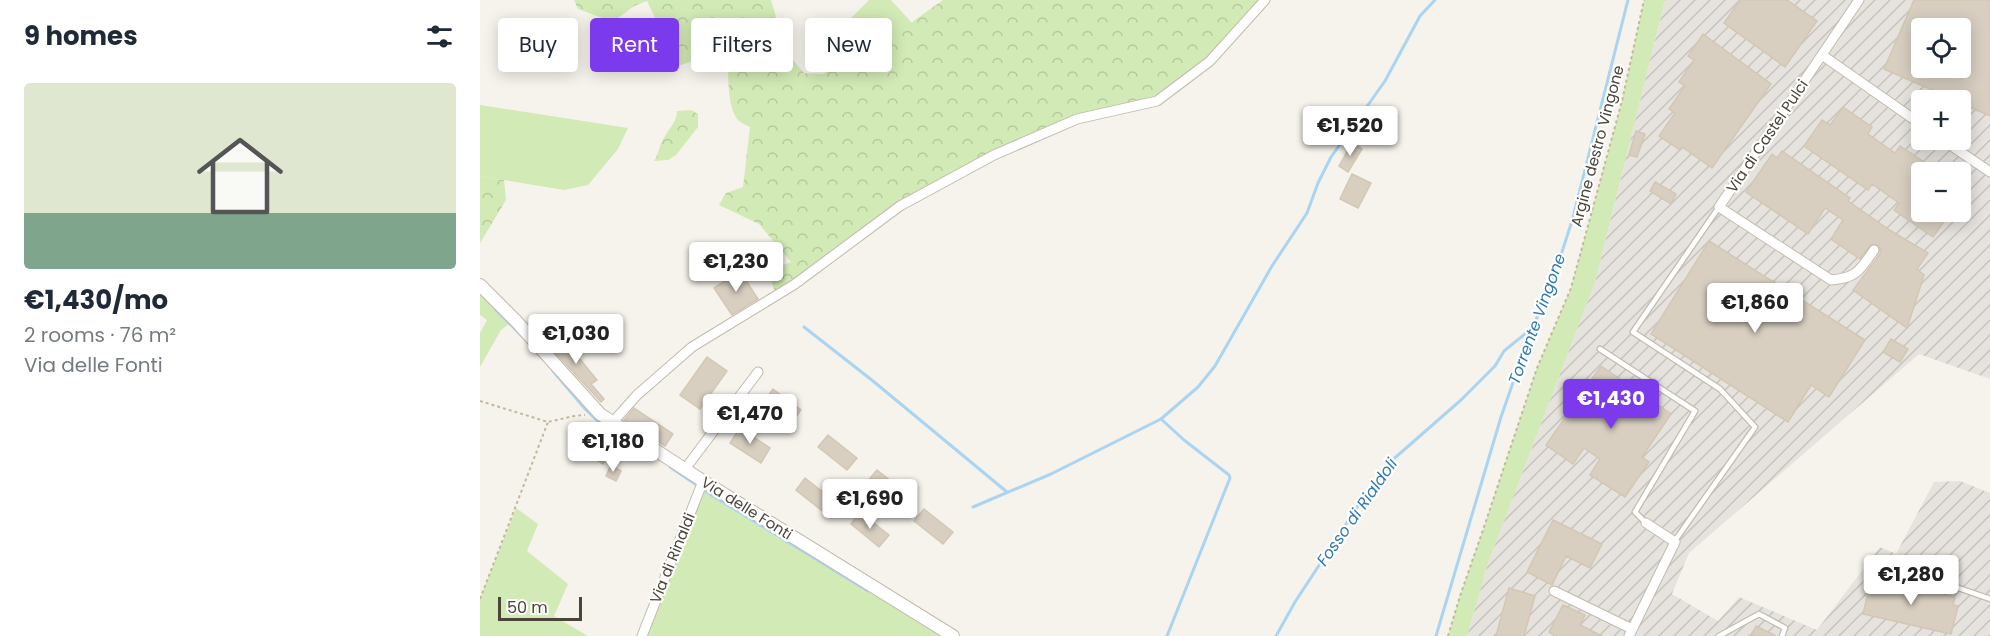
<!DOCTYPE html>
<html lang="en">
<head>
<meta charset="utf-8">
<style>
	body { margin:0; font-family:Poppins,sans-serif; background:#f2f2f3; color:#1f2937; height:100vh; display:flex; flex-direction:column; font-size:22px; white-space:nowrap }
	* { box-sizing:border-box; margin:0 }
	p { font-size:20px; color:#747a83 }
	.icon { flex:none; width:33px; height:33px; fill:none; stroke:currentColor; stroke-width:2; stroke-linecap:round; stroke-linejoin:round }
	.map { position:relative; flex:1; overflow:hidden }
	.sheet { display:flex; flex-direction:column; background:#fff; width:480px }
	.sheet>* { flex:none }
	.top-card { position:absolute; left:18px; top:18px; width:570px; height:54px; display:flex; gap:12px }
	.buttons { position:absolute; left:1431px; top:18px; display:grid; gap:12px }
	.buttons a { display:grid; place-items:center; width:60px; height:60px; border-radius:6px; background:#fff; box-shadow:0 3px 15px #0003; font-size:30px }
	.scale { position:absolute; left:18px; bottom:15px; width:84px; box-sizing:border-box; padding-left:6px; border:3px solid #4b4439; border-top:0; font-size:16px; line-height:21px; white-space:nowrap; color:#4b4439; -webkit-text-stroke:4px #fff; paint-order:stroke }
	.price { position:absolute; translate:-50% -51px; padding:0 14px; border-radius:6px; background:#fff; color:#222; font-size:20px; line-height:39px; filter:drop-shadow(0 2px 3px #0008) }
	.price::after { content:''; position:absolute; left:50%; top:36px; width:18px; height:14px; margin-left:-9px; background:inherit; clip-path:polygon(0 0,100% 0,50% 100%) }
	.price.current { background:#7c3aed; color:#fff }
	ul { padding:0; list-style:none }
	li { display:grid; align-content:center; gap:12px; height:318px; padding:0 24px }
	li+li { border-top:2px solid #e0e1e3 }
	li span { display:grid; place-items:center; height:186px; border-radius:6px; color:#555 }
	li>.icon { margin-inline-start:auto }
	span .icon { width:108px; height:108px; fill:#fffc; stroke-width:1 }
	li b { font-size:26px }
	h2 { display:flex; justify-content:space-between; align-items:center; height:72px; padding:0 24px; font-size:26px }
	.pill { padding:0 21px; border-radius:6px; background:#fff; box-shadow:0 3px 15px #0003; font-size:21px; line-height:54px }
	.pill.current { background:#7c3aed; color:#fff }
	main { display:flex; flex:1; min-height:0 }
	.map>svg:first-child { display:block }
	.industrial { fill:url(#industrial-furrows); fill-rule:evenodd }
	.grass { fill:#d2eab5 }
	.forest { fill:url(#forest-crowns) }
	.lines { fill:none; stroke-linecap:round; stroke-linejoin:round }
	.stream { stroke:#a9d4f2; stroke-width:3 }
	.building { fill:#d8cfc1; stroke:#d3c7b4; stroke-width:1.5; fill-rule:evenodd }
	.service-casing { stroke:#c2bbae; stroke-width:7 }
	.minor-casing { stroke:#c2bbae; stroke-width:11 }
	.tertiary-casing { stroke:#c2bbae; stroke-width:14 }
	.path { stroke:#c4b79f; stroke-width:2; stroke-dasharray:3 3; stroke-linecap:butt }
	.service { stroke:#fff; stroke-width:4.5 }
	.minor { stroke:#fff; stroke-width:9 }
	.tertiary { stroke:#fff; stroke-width:12 }
	.labels { text-anchor:middle; dominant-baseline:central; stroke-width:4.5; stroke-linejoin:round; paint-order:stroke }
	.street-label { font-size:15px; fill:#4b4439; stroke:#fff }
	.water-label { font-size:16px; font-style:italic; fill:#2e7ab2; stroke:#fff }
</style>
</head>
<body>
<main>
<section class="sheet">
<h2>9 homes<svg class="icon" aria-label="filters" viewBox="0 0 24 24"><path d="M4 7h16M4 17h16"/><circle cx="9" cy="7" r="2"/><circle cx="15" cy="17" r="2"/></svg></h2>
<ul>
<li><span style="background:linear-gradient(#dfe7d0 70%,#7fa58c 0)"><svg class="icon" aria-label="home" viewBox="0 0 24 24"><path d="M3 11l9-7 9 7M6 9v11h12V9"/></svg></span><div><b>€1,430/mo</b><p>2 rooms · 76 m²</p><p>Via delle Fonti</p></div></li>
</ul>
</section>
<div class="map">
<svg width="1510" height="636" viewBox="0 0 1510 636">
	<defs>
		<pattern id="industrial-furrows" width="10" height="10" patternUnits="userSpaceOnUse" patternTransform="scale(1.5)"><rect width="10" height="10" fill="#e6e2dd"/><path d="M-1 1l2-2M0 10L10 0M9 11l2-2" fill="none" stroke="#c7c3be"/></pattern>
		<pattern id="forest-crowns" width="20" height="18" patternUnits="userSpaceOnUse" patternTransform="scale(1.5)"><rect width="20" height="18" fill="#d2eab5"/><path d="M2 6a3 3 0 1 1 6 0M12 15a3 3 0 1 1 6 0" fill="none" stroke="#b6ca9c"/></pattern>
	</defs>
	<rect width="100%" height="100%" fill="#f6f3ec"/>
	<path class="industrial" d="M1185,0H1510V379L1439,354L1209,553L1192,594L1238,621L1259,597L1337,630L1400,547L1416,554L1454,482L1480,481L1510,493V636H987L1008,563L1115,282ZM1442,28H1480V68H1442ZM1442,100H1480V140H1442ZM1442,172H1480V212H1442Z"/>
	<path class="grass" d="M389,0H411L432,23L397,47L367,45L366,33L363,26Z
		M1164,0H1185L1115,282L1008,563L987,636H968L980,596L1003,530L1057,368L1091,288L1142,101Z
		M0,105L148,128L138,149L108,185L84,190L0,176Z
		M0,285L35,320L21,330L0,367V333L7,320L0,315Z
		M223,481L473,636H162Z
		M36,508L58,524L47,551L88,584L74,616L108,636H0V599Z"/>
	<path class="forest" d="M94,0H291L307,53L324,73L344,74L359,59L367,45L397,47L463,0H785L730,61L677,101L597,119L420,206L296,295L288,271L311,262L279,224L239,205L246,193L263,187L270,127C266,125 261,123 258,120C244,104 249,52 249,32L216,60L198,66L167,1L154,6L133,22L98,9Z
		M211,110L218,114V127L196,155L188,160L174,161C179,154 179,145 184,138C189,128 197,122 197,111Z
		M0,176L24,180L26,200L0,243Z"/>
	<g class="lines">
		<path class="stream" d="M16,310L43,337
			M324,327L393,381L527,492
			M73,371L106,410L123,426L172,455
			M681,419L704,440L749,475L750,478L687,636
			M190,467L233,496L388,591
			M493,507L571,474L681,419L718,387L735,366L792,266L827,213L838,183L851,157L905,81L940,16L955,0
			M796,636L815,602L895,480L909,463L981,400L1015,366L1024,351L1051,329
			M956,636L1021,417L1052,328L1069,292L1092,221L1148,0"/>
	</g>
	<path class="building" d="M1260,0H1307L1337,21L1305,67L1244,23Z
		M1434,0H1510V116L1480,103V100H1475L1404,69ZM1442,28H1480V68H1442Z
		M1223,34L1291,84L1232,168L1202,147L1200,150L1179,136L1195,113L1189,109L1205,86L1199,82L1214,60L1208,56Z
		M1363,107L1392,127L1388,134L1415,153L1420,146L1459,172H1442V212H1471L1453,237L1414,210L1419,203L1392,184L1388,190L1324,146L1342,120L1350,125Z
		M1156,131L1165,134L1157,157L1149,155Z
		M872,143L882,149L868,172L859,166Z
		M1302,151L1370,198L1368,201L1411,231L1448,253L1437,269L1444,275L1427,328L1373,290L1400,254L1401,250L1398,245L1391,244L1380,259L1351,239L1363,220L1345,208L1328,234L1266,192L1292,154L1297,158Z
		M872,174L891,183L878,208L860,199Z
		M1175,182L1196,194L1191,204L1170,191Z
		M1229,241L1385,340L1349,397L1331,385L1308,422L1171,334Z
		M260,271L278,299L252,315L234,288Z
		M82,337L117,380L111,384L124,399L121,402L70,347Z
		M1411,339L1428,349L1420,362L1403,352Z
		M227,357L247,371L220,409L200,395Z
		M1121,366L1191,414L1162,457L1169,462L1145,497L1110,475L1120,459L1104,448L1093,464L1066,445Z
		M293,389L321,410L309,426L281,406Z
		M154,408L193,434L185,446L144,420Z
		M115,423L131,434L132,432L157,448L152,455H148L134,445L123,464L99,450Z
		M260,428L290,448L281,463L250,443Z
		M348,435L377,458L367,470L338,447Z
		M131,465L141,471L136,481L126,476Z
		M397,470L426,493L416,505L387,482Z
		M325,478L354,501L345,513L316,490Z
		M444,509L473,532L463,544L434,521Z
		M380,512L409,535L399,547L371,524Z
		M1073,520L1122,544L1110,568L1086,556L1072,585L1047,572Z
		M1392,577L1475,597L1473,605L1478,606L1471,634L1383,614Z
		M1029,588L1055,596L1044,636H1016Z
		M1083,605L1105,615L1100,625L1122,636H1075L1069,632Z
		M1276,626L1296,636H1271Z"/>
	<g class="lines">
		<g class="service-casing">
			<path id="service" d="M1120,349L1215,411L1155,512L1166,523
				M1194,542L1275,427L1240,389L1153,332L1239,207
				M1394,570L1467,584L1510,599
				M1239,636L1279,614L1305,628L1302,636"/>
		</g>
		<g class="minor-casing">
			<path id="minor" d="M1379,0L1239,207L1351,280C1377,278 1380,270 1394,250
				M1342,55L1442,125
				M1463,140L1510,172
				M132,423L157,395L212,347L315,284L420,206L514,155L597,119L677,101L730,61L785,0
				M205,469L278,372
				M1074,591L1152,629
				M162,636L223,481
				M1149,636L1195,542L1166,523"/>
		</g>
		<g class="tertiary-casing">
			<path id="tertiary" d="M0,285L36,321L120,414L223,481L473,636"/>
		</g>
		<path class="path" d="M0,401L68,422L94,416L105,415
			M0,599L68,422
			M968,636L980,596L1003,530L1057,368L1091,288L1142,101L1164,0"/>
		<use href="#service" class="service"/>
		<use href="#minor" class="minor"/>
		<use href="#tertiary" class="tertiary"/>
	</g>
	<g class="labels">
		<g class="street-label">
			<text transform="translate(1287 136) rotate(-56)">Via di Castel Pulci</text>
			<text transform="translate(1117 146) rotate(-75)">Argine destro Vingone</text>
			<text transform="translate(267 508) rotate(32)">Via delle Fonti</text>
			<text transform="translate(192 558) rotate(-68)">Via di Rinaldi</text>
		</g>
		<g class="water-label">
			<text transform="translate(1057 319) rotate(-70)">Torrente Vingone</text>
			<text transform="translate(877 512) rotate(-55)">Fosso di Rialdoli</text>
		</g>
	</g>
</svg>
<div class="buttons">
<a><svg class="icon" aria-label="locate" viewBox="0 0 24 24"><circle cx="12" cy="12" r="6"/><path d="M12 2v4M12 18v4M2 12h4M18 12h4"/></svg></a>
<a>+</a>
<a>−</a>
</div>
<div class="scale">50 m</div>
<b class="price" style="left:870px;top:157px">€1,520</b>
<b class="price" style="left:256px;top:293px">€1,230</b>
<b class="price" style="left:1275px;top:334px">€1,860</b>
<b class="price" style="left:96px;top:365px">€1,030</b>
<b class="price current" style="left:1131px;top:430px">€1,430</b>
<b class="price" style="left:270px;top:445px">€1,470</b>
<b class="price" style="left:133px;top:473px">€1,180</b>
<b class="price" style="left:390px;top:530px">€1,690</b>
<b class="price" style="left:1431px;top:606px">€1,280</b>
<div class="top-card">
<a class="pill">Buy</a>
<a class="pill current">Rent</a>
<a class="pill">Filters</a>
<a class="pill">New</a>
</div>
</div>
</main>
</body>
</html>
